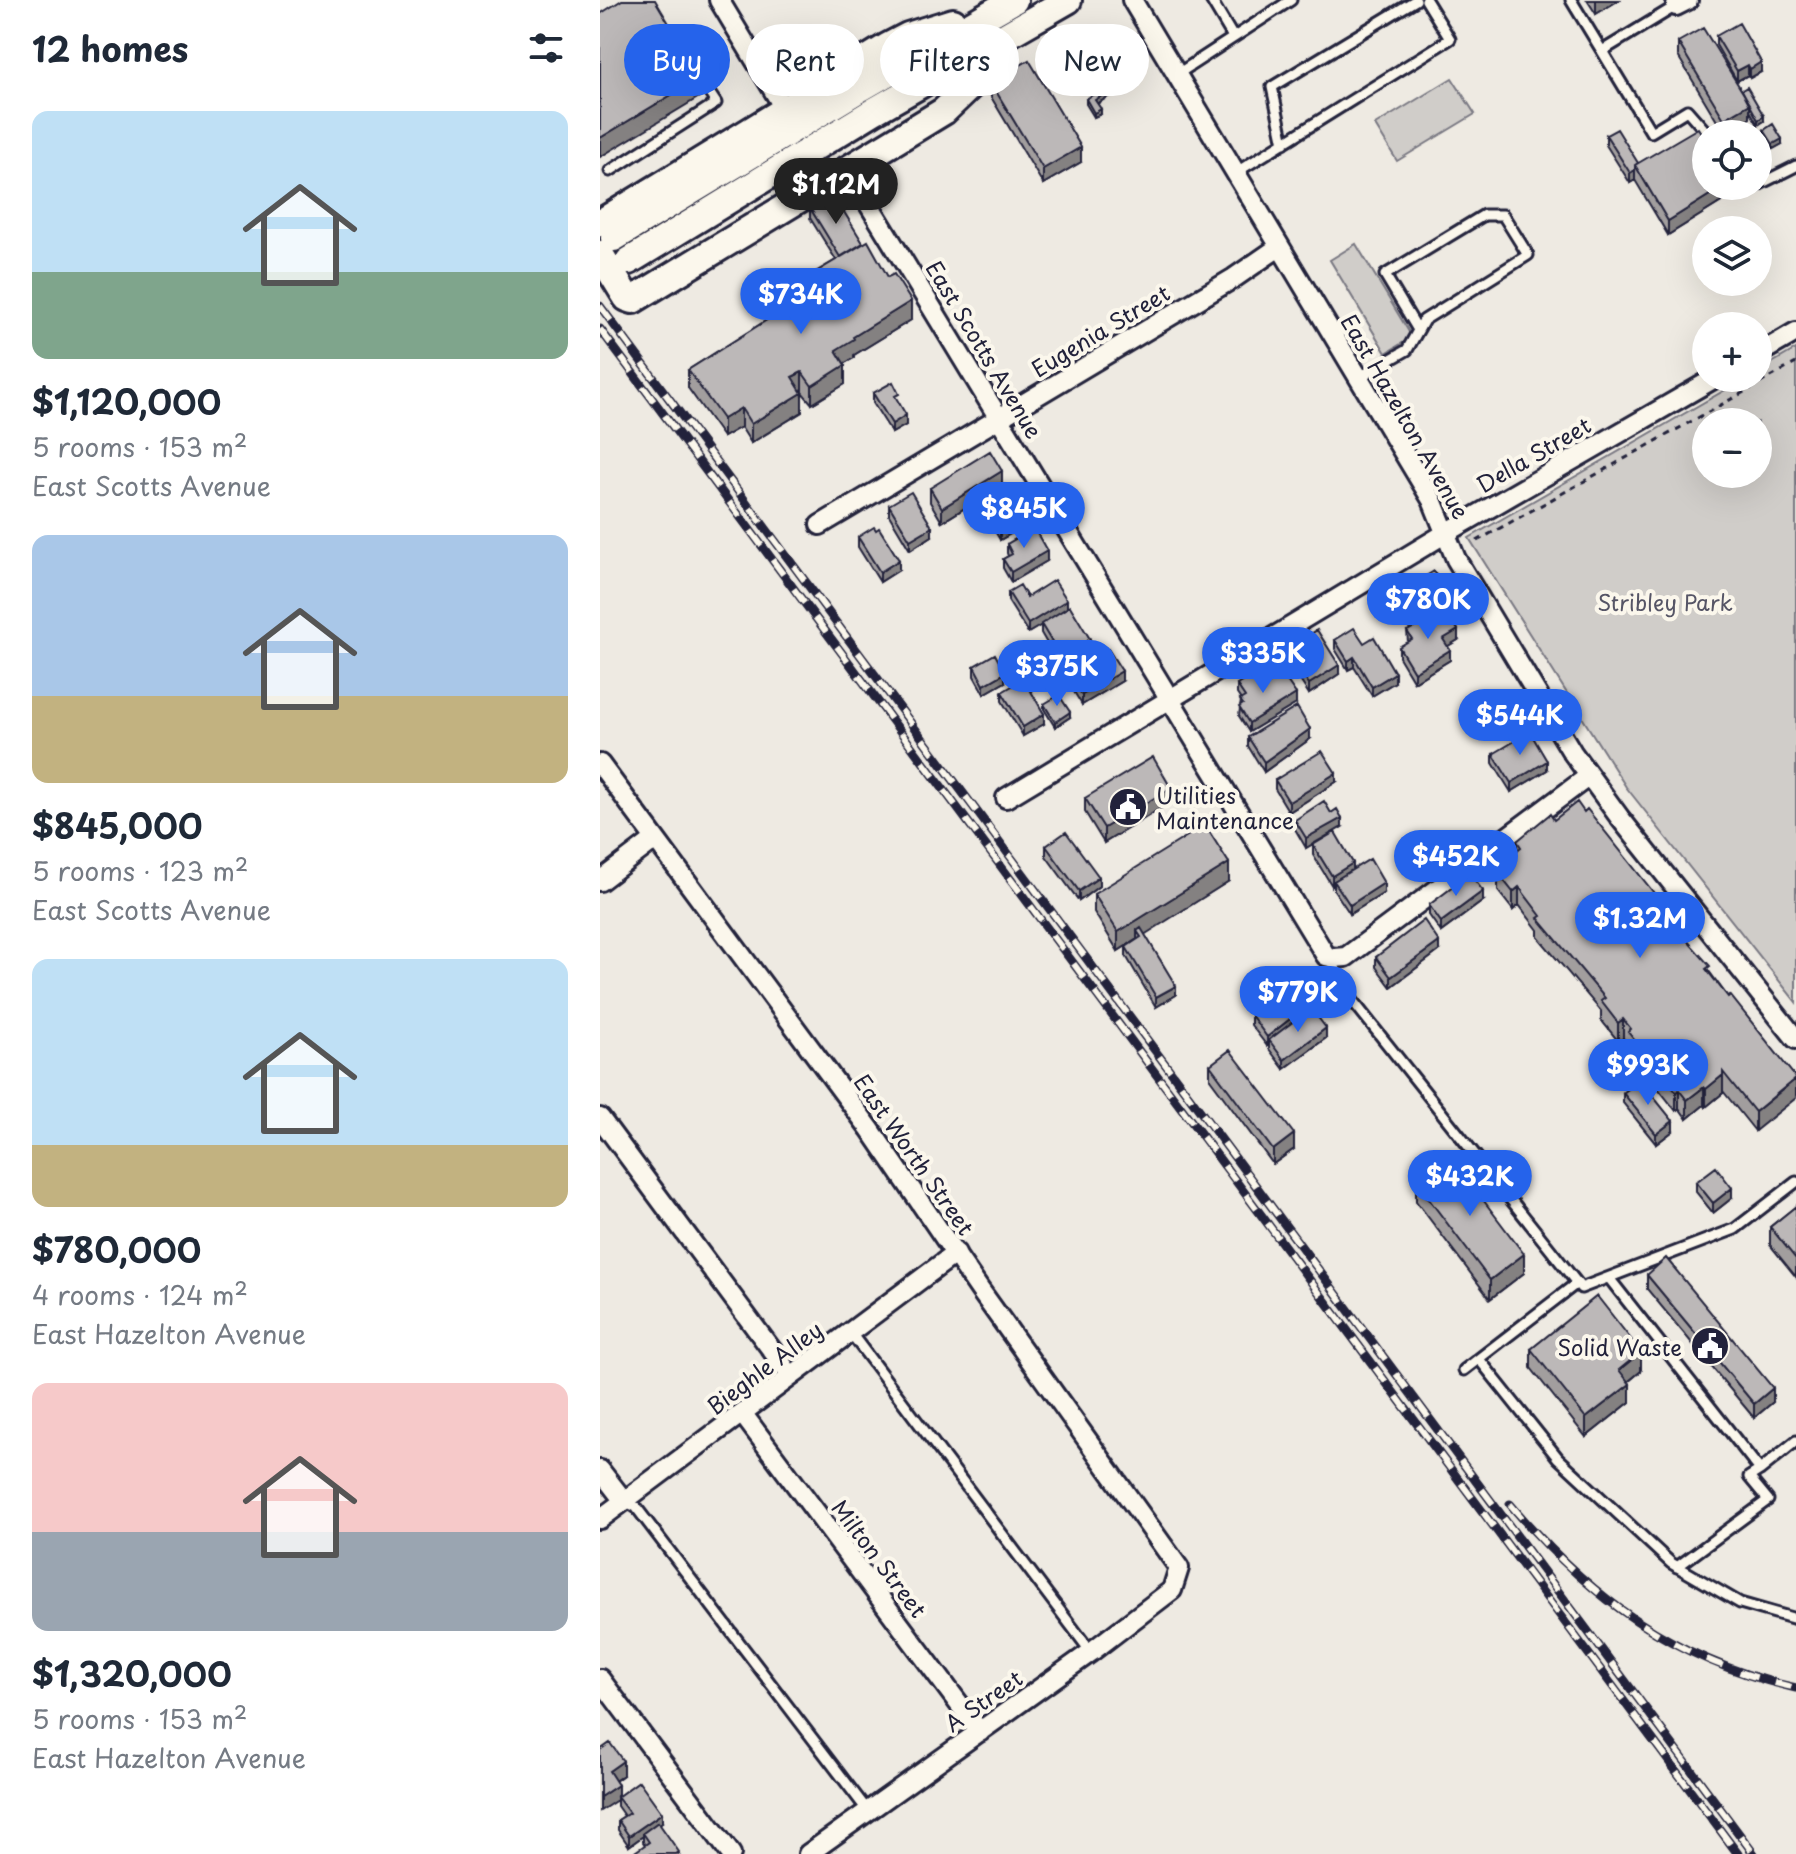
<!DOCTYPE html>
<html lang="en">
<head>
<meta charset="utf-8">
<style>
	body { margin:0; font-family:"Playpen Sans",sans-serif; background:#f6f6f7; color:#1f2937; height:100vh; display:flex; flex-direction:column; font-size:30px; white-space:nowrap }
	* { box-sizing:border-box; margin:0 }
	p { font-size:26px; color:#747a83 }
	.icon { flex:none; width:44px; height:44px; fill:none; stroke:currentColor; stroke-width:2; stroke-linecap:round; stroke-linejoin:round }
	.map { position:relative; flex:1; overflow:hidden }
	.details { display:flex; flex-direction:column; background:#fff; width:600px }
	.details>* { flex:none }
	.hud { position:absolute; left:24px; top:24px; width:760px; height:72px; display:flex; gap:16px }
	.tools { position:absolute; left:1092px; top:120px; display:grid; gap:16px }
	.tools a { display:grid; place-items:center; width:80px; height:80px; border-radius:50%; background:#fff; box-shadow:0 8px 32px #0002; font-size:40px }
	.price { position:absolute; translate:-50% -68px; padding:0 18px; border-radius:28px; background:#2563eb; color:#fff; font-size:26px; line-height:52px; filter:drop-shadow(0 2px 4px #0008) }
	.price::after { content:''; position:absolute; left:50%; top:48px; width:24px; height:18px; margin-left:-12px; background:inherit; clip-path:polygon(0 0,100% 0,50% 100%) }
	.price.on { background:#222; color:#fff }
	ul { padding:0; list-style:none }
	li { display:grid; align-content:center; gap:16px; height:424px; padding:0 32px }
	li span { display:grid; place-items:center; height:248px; border-radius:16px; color:#555 }
	li>.icon { margin-inline-start:auto }
	span .icon { width:144px; height:144px; fill:#fffc; stroke-width:1 }
	li b { font-size:34px }
	h2 { display:flex; justify-content:space-between; align-items:center; height:96px; padding:0 32px; font-size:34px }
	.pill { padding:0 28px; border-radius:36px; background:#fff; box-shadow:0 8px 32px #0002; font-size:28px; line-height:72px }
	.pill.on { background:#2563eb; color:#fff }
	main { display:flex; flex:1; min-height:0 }
	.map>svg:first-child { display:block }
	.green { fill:#d0cdc9; stroke:#797882; stroke-width:2; fill-rule:evenodd }
	.lines { fill:none; stroke-linecap:round; stroke-linejoin:round }
	.lane-casing { stroke:#22223b; stroke-width:15 }
	.street-casing { stroke:#22223b; stroke-width:24 }
	.secondary-casing { stroke:#22223b; stroke-width:32 }
	.path { stroke:#22223b; stroke-width:3; stroke-dasharray:6 6; stroke-linecap:butt }
	.lane { stroke:#fbf7ec; stroke-width:9 }
	.street { stroke:#fbf7ec; stroke-width:18 }
	.secondary { stroke:#fbf7ec; stroke-width:26 }
	.rail-casing { stroke:#22223b; stroke-width:9 }
	.rail { stroke:#fbf7ec; stroke-width:6; stroke-dasharray:18; stroke-linecap:butt }
	.wall { fill:#a29e9e; stroke:#22223b; stroke-width:2 }
	.shaded-wall { fill:#848181; stroke:#22223b; stroke-width:2 }
	.building { fill:#bcb8b8; stroke:#22223b; stroke-width:2 }
	.labels { text-anchor:middle; dominant-baseline:central; stroke-width:8; stroke-linejoin:round; paint-order:stroke }
	.street-label { font-size:22px; fill:#22223b; stroke:#fbf7ec }
	.park-label { font-size:22px; fill:#565566; stroke:#fbf7ec }
	.poi-label { font-size:22px; fill:#22223b; stroke:#fbf7ec; text-anchor:start }
</style>
</head>
<body>
<main>
<section class="details">
<h2>12 homes<svg class="icon" aria-label="filters" viewBox="0 0 24 24"><path d="M4 7h16M4 17h16"/><circle cx="9" cy="7" r="2"/><circle cx="15" cy="17" r="2"/></svg></h2>
<ul>
<li><span style="background:linear-gradient(#bfe0f5 65%,#7fa58c 0)"><svg class="icon" aria-label="home" viewBox="0 0 24 24"><path d="M3 11l9-7 9 7M6 9v11h12V9"/></svg></span><div><b>$1,120,000</b><p>5 rooms · 153 m²</p><p>East Scotts Avenue</p></div></li>
<li><span style="background:linear-gradient(#a9c7e8 65%,#c2b280 0)"><svg class="icon" aria-label="home" viewBox="0 0 24 24"><path d="M3 11l9-7 9 7M6 9v11h12V9"/></svg></span><div><b>$845,000</b><p>5 rooms · 123 m²</p><p>East Scotts Avenue</p></div></li>
<li><span style="background:linear-gradient(#bfe0f5 75%,#c2b280 0)"><svg class="icon" aria-label="home" viewBox="0 0 24 24"><path d="M3 11l9-7 9 7M6 9v11h12V9"/></svg></span><div><b>$780,000</b><p>4 rooms · 124 m²</p><p>East Hazelton Avenue</p></div></li>
<li><span style="background:linear-gradient(#f6c9c9 60%,#9aa5b1 0)"><svg class="icon" aria-label="home" viewBox="0 0 24 24"><path d="M3 11l9-7 9 7M6 9v11h12V9"/></svg></span><div><b>$1,320,000</b><p>5 rooms · 153 m²</p><p>East Hazelton Avenue</p></div></li>
</ul>
</section>
<div class="map">
<svg width="1196" height="1854" viewBox="0 0 1196 1854">
	<rect width="100%" height="100%" fill="#eeeae2"/>
	<filter id="ink" filterUnits="userSpaceOnUse"><feTurbulence type="fractalNoise" baseFrequency=".0125" numOctaves="2"/><feDisplacementMap in="SourceGraphic" scale="16" xChannelSelector="R" yChannelSelector="G"/><feConvolveMatrix kernelMatrix="1 2 1 2 8 2 1 2 1" color-interpolation-filters="sRGB"/></filter>
	<g filter="url(#ink)">
		<path class="green" d="M852,78L875,114L797,161L775,125Z
			M756,244L812,337L786,353L730,260Z
			M1196,349V1002L1026,787L869,538L1146,378H1158V371ZM1158,422V474H1106V422Z"/>
		<g class="lines">
			<g class="lane-casing">
				<path id="lane" d="M611,0L633,37
					M971,0L1002,51L1076,6
					M1002,51L1051,132L1087,110L1108,134
					M576,75L691,0
					M684,143L672,87L816,0
					M10,171L116,103L95,71
					M635,173L850,39L826,0
					M1158,185L1196,166
					M758,378L807,350L824,320L928,255L903,215H884L785,275L818,330
					M734,958L737,981L981,1288L1135,1229L1196,1182
					M1009,1278L1160,1470L1196,1441
					M250,1332L491,1652
					M879,1359L958,1458L1071,1563L1140,1603L1196,1619
					M864,1370L977,1283
					M24,1501L36,1507L267,1810
					M1077,1567L1168,1500L1149,1477L1160,1470"/>
			</g>
			<g class="street-casing">
				<path id="street" d="M119,0L184,108
					M532,0L832,500L856,559L972,752L1020,818L1196,1039
					M1076,6L1088,0
					M248,170L726,956L734,958L746,957L989,776
					M1158,354L1196,332
					M220,525L634,278L679,247
					M0,764L270,1129L380,1290L579,1568L572,1590L491,1652L208,1854
					M406,798L846,533L1115,378
					M0,881L55,839
					M0,1118L191,1376
					M142,1413L380,1732
					M0,1470L24,1501
					M0,1519L356,1253
					M0,1679L131,1854"/>
			</g>
			<g class="secondary-casing">
				<path id="secondary" d="M0,223L287,47L308,36L353,22
					M14,238L261,88L414,0
					M0,254L27,298L33,300L344,111L389,68L398,41
					M29,261L274,111L468,0"/>
			</g>
			<path class="path" d="M877,541L1196,363"/>
			<use href="#lane" class="lane"/>
			<use href="#street" class="street"/>
			<use href="#secondary" class="secondary"/>
			<g class="rail-casing">
				<path id="rail" d="M0,306L1154,1854
					M0,329L1138,1854
					M910,1504C990,1598 1073,1660 1196,1688"/>
			</g>
			<use href="#rail" class="rail"/>
		</g>
		<path class="wall" d="M987,0H1019L996,14Z
			M1116,36L1161,72L1150,78L1148,75L1137,81L1116,45Z
			M1078,42L1142,90L1164,121L1158,125L1150,111V118L1124,133L1078,56Z
			M391,83L481,162L443,184L391,97Z
			M527,85L497,104L501,114L494,117L486,104V99Z
			M1164,130L1182,144L1173,149L1164,135Z
			M1006,135L1038,163L1131,186V196L1068,235L1035,180L1030,183L1006,145Z
			M210,208L263,243L311,320L254,355V358L244,363L245,384L212,404L201,391L202,412L151,443L141,427L123,437L88,388V370L167,320V306L194,290V285L236,260L210,218Z
			M273,393L299,403L306,425L292,433L273,403Z
			M402,485L342,522L330,502V488Z
			M289,505L332,536L310,550L289,515Z
			M388,510L426,525L400,540L388,519Z
			M258,537L299,570L280,582L258,547Z
			M407,544L447,561L411,582L403,568V559L408,556L407,553Z
			M408,592L467,608L490,649L471,660L467,653L456,659L441,633V625L428,633L408,601Z
			M797,594L846,600L804,624L795,608V599L797,598Z
			M807,631L858,640L848,646L850,660L814,682L799,657V647L808,642Z
			M735,640L764,643L795,682L772,696L754,667L748,670L735,649Z
			M699,642L739,674L709,694L701,682V672L709,667L699,652Z
			M374,666L405,682L384,694L374,676Z
			M468,673L522,681L482,705L468,682Z
			M667,684L696,704L649,732L639,716L641,700L637,694V685Z
			M402,692L444,724L423,736L402,701Z
			M444,704L470,717L455,727L444,709Z
			M648,737L710,739L664,772L648,746Z
			M893,754L947,770L911,792L893,763Z
			M675,780L736,782L689,812L675,789Z
			M485,798L571,802L504,843L485,812Z
			M695,820L742,827L706,848L695,829Z
			M954,820L1081,933L1128,997L1196,1078L1155,1131L1123,1091V1093L1106,1107L1104,1105L1087,1119L1079,1108L1076,1111L1028,1050V1044L1023,1038L1018,1041L1001,1020V1011L938,937V930L919,905L913,910L898,891V873L900,871V864L917,850V841Z
			M713,845L753,869L784,893L750,914L734,890V884L732,886L713,855Z
			M446,846L499,886L479,901L446,856Z
			M629,881L544,934L576,995L556,1007L526,956V947L537,939L518,951L494,912V894Z
			M883,901L841,932L829,915V905Z
			M839,951L791,987L776,967V957Z
			M709,1010L726,1038L684,1069L669,1049V1044L667,1046L651,1025V1015Z
			M610,1065L694,1149L673,1164L610,1079Z
			M1023,1093L1073,1131L1056,1144L1023,1103Z
			M816,1182L924,1273L890,1299L816,1201Z
			M1096,1182L1132,1198L1113,1213L1096,1192Z
			M1196,1206V1277L1170,1245V1227Z
			M1047,1275L1173,1402L1154,1418L1047,1289Z
			M931,1349L1041,1371L1028,1382L1030,1402L986,1437L931,1368Z
			M0,1750L23,1775L15,1781L18,1796L62,1822L59,1824L79,1854L45,1845L43,1842V1836L29,1846L18,1830V1820L24,1816L17,1806V1800Z"/>
		<path class="shaded-wall" d="M996,0H1019L996,14Z
			M1161,62V72L1150,78V69Z
			M1148,65V75L1137,81V71Z
			M101,77V96L0,157V138Z
			M527,80V85L495,105V100Z
			M1150,104V118L1124,133V119Z
			M501,109V114L494,117V113Z
			M1164,116V121L1158,125V120Z
			M1182,139V144L1173,149V144Z
			M481,147V162L443,184V169Z
			M1035,170V180L1030,183V173Z
			M1124,186H1131V196L1068,235V221Z
			M311,301V320L254,355V358L236,368V350L253,337Z
			M245,365V384L212,404V386Z
			M202,372V391L192,396V377Z
			M202,393V412L151,443V424Z
			M141,408V427L123,437V419Z
			M306,415V425L292,433V424Z
			M402,471V485L342,522V508Z
			M426,515V525L400,540V531Z
			M332,527V536L310,550V540Z
			M447,551V561L411,582V572Z
			M299,560V570L280,582V572Z
			M846,590V600L804,624V615Z
			M467,600V610L428,633V624Z
			M858,630V640L843,649V639Z
			M490,639V649L471,660V651Z
			M467,643V653L456,659V649Z
			M850,650V660L814,682V672Z
			M754,657V667L748,670V661Z
			M739,665V674L709,694V684Z
			M522,671V681L482,705V695Z
			M405,673V682L384,694V685Z
			M795,673V682L772,696V687Z
			M696,694V704L649,732V723Z
			M470,712V717L455,727V722Z
			M444,714V724L423,736V727Z
			M710,729V739L664,772V762Z
			M947,761V770L911,792V783Z
			M736,773V782L689,812V802Z
			M571,788V802L504,843V828Z
			M742,818V827L706,848V838Z
			M629,863V881L541,937L537,931V939L518,951V932Z
			M753,863V873L734,881V884L732,886V876Z
			M499,877V886L479,901V891Z
			M784,883V893L750,914V905Z
			M919,887V905L913,910V892Z
			M883,891V901L841,932V922Z
			M839,942V951L791,987V977Z
			M576,986V995L556,1007V997Z
			M709,1004V1014L669,1040V1044L667,1046V1037Z
			M1023,1019V1038L1018,1041V1023Z
			M726,1028V1038L684,1069V1060Z
			M1123,1075V1093L1106,1107V1089Z
			M1196,1079V1098L1155,1131V1112Z
			M1104,1087V1105L1087,1119V1100Z
			M1079,1090V1108L1076,1111V1092Z
			M1073,1121V1131L1056,1144V1134Z
			M694,1134V1149L673,1164V1150Z
			M1132,1188V1198L1113,1213V1203Z
			M924,1254V1273L890,1299V1280Z
			M1041,1352V1371L1019,1389V1370Z
			M1030,1384V1402L986,1437V1418Z
			M1173,1388V1402L1154,1418V1404Z
			M23,1761V1775L9,1785V1771Z
			M18,1785V1798L17,1797V1800L0,1811V1797Z
			M62,1813V1822L44,1835L43,1833V1836L29,1846V1836Z"/>
		<path class="building" d="M22,0H55L101,77L0,138V14Z
			M1139,23L1161,62L1150,69L1148,65L1137,71L1116,36Z
			M1103,28L1150,104L1124,119L1078,42Z
			M429,60L481,147L443,169L391,83Z
			M524,75L527,80L495,100L501,109L494,113L486,99Z
			M1147,87L1164,116L1158,120L1142,90Z
			M1173,124L1182,139L1173,144L1164,130Z
			M1098,128L1106,141V186H1124L1068,221L1035,165Z
			M1017,129L1038,163L1035,165V170L1030,173L1006,135Z
			M233,194L263,243L240,257L210,208Z
			M268,241L288,277L294,274L311,301L253,337L254,339L236,350L245,365L212,386L202,372L192,377L202,393L151,424L141,408L123,419L88,370L173,316L167,306L196,289L194,285Z
			M293,382L299,394L295,396L306,415L292,424L273,393Z
			M390,451L402,471L342,508L330,488Z
			M311,492L332,527L310,540L289,505Z
			M413,494L426,515L400,531L388,510Z
			M274,527L276,530L279,528L299,560L280,572L258,537Z
			M434,528L447,551L411,572L403,559L412,554L407,544Z
			M834,571L846,590L804,615L795,599L798,597L797,594Z
			M454,580L467,600L428,624L408,592L420,585L427,597Z
			M470,606L490,639L471,651L467,643L456,649L441,624Z
			M846,610L858,630L843,639L850,650L814,672L799,647L812,639L807,631Z
			M754,628L764,643L774,637L795,673L772,687L754,657L748,661L735,640Z
			M717,630L739,665L709,684L701,672L714,664L699,642Z
			M508,649L522,671L482,695L468,673Z
			M395,654L405,673L384,685L374,666Z
			M659,671L667,684L683,675L696,694L649,723L639,707L643,704L640,700L645,697L637,685Z
			M424,679L444,714L423,727L402,692Z
			M459,695L470,712L455,722L444,704Z
			M697,707L710,729L664,762L648,737Z
			M930,732L947,761L911,783L893,754Z
			M722,751L736,773L689,802L675,780Z
			M553,757L571,788L504,828L485,798Z
			M724,801L731,813L737,809L742,818L706,838L695,820Z
			M977,802L984,812L987,809L1081,927L1078,930L1110,966L1106,969L1128,997L1130,995L1196,1078L1155,1112L1123,1072V1075L1106,1089L1104,1087L1087,1100L1079,1090L1076,1092L1028,1032L1031,1029L1023,1019L1018,1023L1001,1001L1005,998L938,918L941,916L919,887L913,892L898,873L903,868L900,864L921,847L917,841L950,814L954,820Z
			M605,825L629,863L518,932L494,894Z
			M466,832L499,877L479,891L446,846Z
			M735,832L753,863L732,876L713,845Z
			M770,859L784,883L750,905L734,881Z
			M870,874L883,891L841,922L829,905Z
			M824,920L839,942L791,977L776,957Z
			M541,928L576,986L556,997L526,947L541,937L537,931Z
			M692,983L709,1004L667,1037L651,1015Z
			M711,1008L726,1028L684,1060L669,1040Z
			M630,1050L694,1134L673,1150L610,1065Z
			M1040,1080L1073,1121L1056,1134L1023,1093Z
			M850,1156L924,1254L890,1280L816,1182Z
			M1116,1167L1132,1188L1113,1203L1096,1182Z
			M1196,1206V1259L1170,1227Z
			M1066,1258L1173,1388L1154,1404L1047,1275Z
			M997,1296L1041,1352L1019,1370L1030,1384L986,1418L931,1349Z
			M10,1743L23,1761L9,1771L18,1785L0,1797V1750Z
			M39,1781L62,1813L29,1836L18,1820L29,1813L17,1797Z
			M58,1822L79,1852L76,1854H32L49,1842L43,1833Z"/>
	</g>
	<defs>
		<g id="civic-disc" transform="scale(2)"><circle r="9.5" fill="#22223b" stroke="#fbf7ec"/><path d="M-.6-6.5H3V-4.5H.6V-3L4-1V1h2V6H-6V1h2V-1L-.6-3ZM-1.2 2.5V6h2.4V2.5Z" fill="#fff"/></g>
	</defs>
	<g fill-rule="evenodd">
		<use href="#civic-disc" x="528" y="807"/>
		<use href="#civic-disc" x="1110" y="1346"/>
	</g>
	<g class="labels">
		<g class="street-label">
			<text transform="translate(500 330) rotate(-31)">Eugenia Street</text>
			<text transform="translate(385 349) rotate(59)">East Scotts Avenue</text>
			<text transform="translate(806 416) rotate(60)">East Hazelton Avenue</text>
			<text transform="translate(933 454) rotate(-30)">Della Street</text>
			<text transform="translate(315 1154) rotate(55)">East Worth Street</text>
			<text transform="translate(164 1367) rotate(-37)">Bieghle Alley</text>
			<text transform="translate(280 1558) rotate(53)">Milton Street</text>
			<text transform="translate(383 1700) rotate(-35)">A Street</text>
		</g>
		<g class="park-label">
			<text x="1065" y="601">Stribley Park</text>
		</g>
		<g class="poi-label">
			<text x="556" y="794">Utilities<tspan x="556" dy="25">Maintenance</tspan></text>
			<text x="1082" y="1346" text-anchor="end">Solid Waste</text>
		</g>
	</g>
</svg>
<div class="tools">
<a><svg class="icon" aria-label="locate" viewBox="0 0 24 24"><circle cx="12" cy="12" r="6"/><path d="M12 2v4M12 18v4M2 12h4M18 12h4"/></svg></a>
<a><svg class="icon" aria-label="layers" viewBox="0 0 24 24"><path d="M12 4l9 5-9 5-9-5zM3 14l9 5 9-5"/></svg></a>
<a>+</a>
<a>−</a>
</div>
<b class="price on" style="left:236px;top:226px">$1.12M</b>
<b class="price" style="left:201px;top:336px">$734K</b>
<b class="price" style="left:424px;top:550px">$845K</b>
<b class="price" style="left:828px;top:641px">$780K</b>
<b class="price" style="left:663px;top:695px">$335K</b>
<b class="price" style="left:457px;top:708px">$375K</b>
<b class="price" style="left:920px;top:757px">$544K</b>
<b class="price" style="left:856px;top:898px">$452K</b>
<b class="price" style="left:1040px;top:960px">$1.32M</b>
<b class="price" style="left:698px;top:1034px">$779K</b>
<b class="price" style="left:1048px;top:1107px">$993K</b>
<b class="price" style="left:870px;top:1218px">$432K</b>
<div class="hud">
<a class="pill on">Buy</a>
<a class="pill">Rent</a>
<a class="pill">Filters</a>
<a class="pill">New</a>
</div>
</div>
</main>
</body>
</html>
